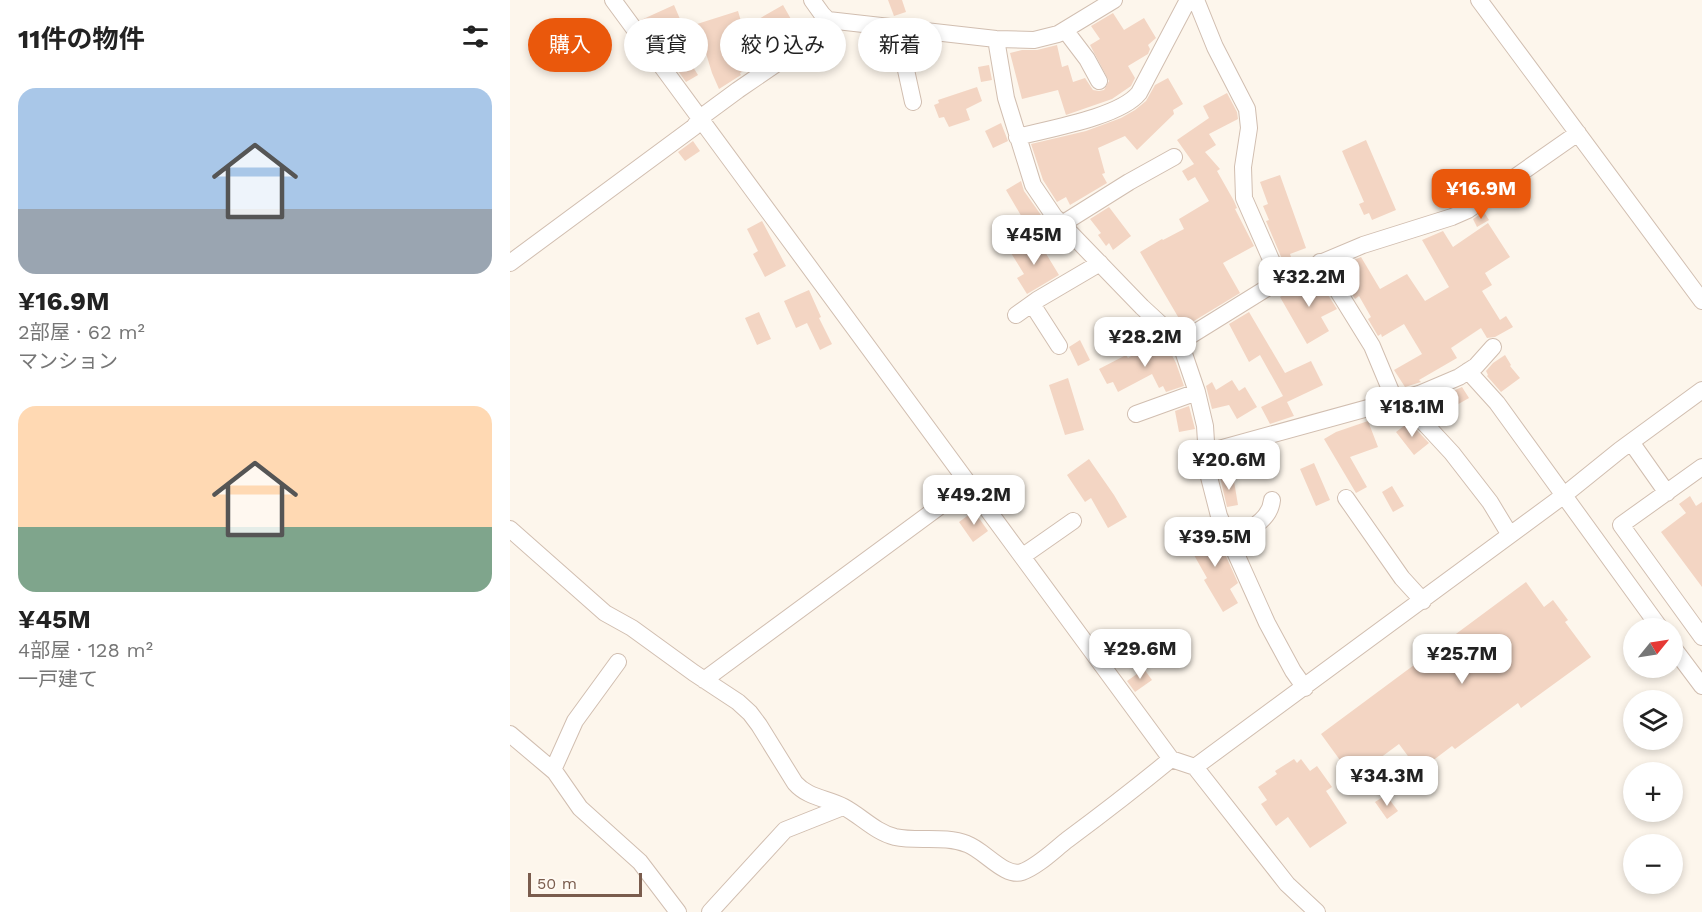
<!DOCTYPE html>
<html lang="ja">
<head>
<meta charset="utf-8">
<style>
	body { margin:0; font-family:"Work Sans","Noto Sans JP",sans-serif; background:#f2f2f2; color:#222; height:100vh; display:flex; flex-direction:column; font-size:22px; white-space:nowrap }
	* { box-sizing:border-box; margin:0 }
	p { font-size:20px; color:#767676 }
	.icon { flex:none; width:33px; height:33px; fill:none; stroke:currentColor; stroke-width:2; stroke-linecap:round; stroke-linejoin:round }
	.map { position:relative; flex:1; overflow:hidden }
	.details { display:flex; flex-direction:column; background:#fff; width:510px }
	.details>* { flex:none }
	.top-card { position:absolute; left:18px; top:18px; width:570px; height:54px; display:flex; gap:12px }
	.needle { width:39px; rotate:60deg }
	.fabs { position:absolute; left:1113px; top:618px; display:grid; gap:12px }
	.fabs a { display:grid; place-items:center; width:60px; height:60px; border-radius:50%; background:#fff; box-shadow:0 3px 9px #0003; font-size:30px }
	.scale { position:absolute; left:18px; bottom:15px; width:114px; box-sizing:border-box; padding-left:6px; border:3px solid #7a5c4d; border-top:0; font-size:16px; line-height:21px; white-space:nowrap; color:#7a5c4d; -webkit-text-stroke:4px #fffaf3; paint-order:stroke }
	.price { position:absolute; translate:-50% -51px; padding:0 14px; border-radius:12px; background:#fff; color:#222; font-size:20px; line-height:39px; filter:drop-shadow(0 2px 3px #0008) }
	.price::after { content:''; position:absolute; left:50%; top:36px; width:18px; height:14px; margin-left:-9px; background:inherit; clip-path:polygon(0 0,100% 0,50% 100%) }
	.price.active { background:#ea580c; color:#fff }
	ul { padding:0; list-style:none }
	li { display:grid; align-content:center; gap:12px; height:318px; padding:0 18px }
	li span { display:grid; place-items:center; height:186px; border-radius:18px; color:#555 }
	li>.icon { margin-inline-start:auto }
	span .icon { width:108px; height:108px; fill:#fffc; stroke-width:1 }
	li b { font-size:26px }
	h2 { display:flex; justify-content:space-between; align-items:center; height:72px; padding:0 18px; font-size:26px }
	.chip { padding:0 21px; border-radius:27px; background:#fff; box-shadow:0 3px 9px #0003; font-size:21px; line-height:54px }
	.chip.active { background:#ea580c; color:#fff }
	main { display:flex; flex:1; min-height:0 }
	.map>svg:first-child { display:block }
	.building { fill:#f3d5c3 }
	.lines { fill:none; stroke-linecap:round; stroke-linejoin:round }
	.minor-casing { stroke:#d1beb0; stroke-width:18 }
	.minor { stroke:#fff; stroke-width:16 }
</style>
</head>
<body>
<main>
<section class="details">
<h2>11件の物件<svg class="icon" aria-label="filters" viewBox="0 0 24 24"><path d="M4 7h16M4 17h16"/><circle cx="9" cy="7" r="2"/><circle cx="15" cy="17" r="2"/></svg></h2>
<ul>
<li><span style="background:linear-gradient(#a9c7e8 65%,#9aa5b1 0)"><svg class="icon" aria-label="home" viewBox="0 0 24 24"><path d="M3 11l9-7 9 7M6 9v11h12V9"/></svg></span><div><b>¥16.9M</b><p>2部屋 · 62 m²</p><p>マンション</p></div></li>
<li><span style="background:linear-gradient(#ffd9b3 65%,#7fa58c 0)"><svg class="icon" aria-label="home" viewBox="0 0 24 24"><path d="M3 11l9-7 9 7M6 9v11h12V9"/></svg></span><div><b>¥45M</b><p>4部屋 · 128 m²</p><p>一戸建て</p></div></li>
</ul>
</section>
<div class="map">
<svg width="1192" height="912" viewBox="0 0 1192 912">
	<rect width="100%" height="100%" fill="#fdf6ec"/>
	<path class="building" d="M378,0H392L396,12L384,16Z
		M164,5L173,26L158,33L172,56L175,54L188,75L176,82L131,20Z
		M273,5L290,35L266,51L262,43L258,45L254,38L227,46L238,69L230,73L231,75L209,89L202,73L187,24L228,11L233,28Z
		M603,13L614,30L634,18L646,38L638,45L640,49L638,54L618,66L625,78L621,86L602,99L556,115L548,90L512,99L500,53L512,50H527L547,45L552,67L558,65L563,82L575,78L583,90L589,91L594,90L599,81L580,45L590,39L581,26Z
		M479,65L482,80L471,82L468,67Z
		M658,78L673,104L663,110L664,114L627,150L615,136L588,148L595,173L592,174L597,183L560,205L556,197L547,202L533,180L521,144L576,131L611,118L625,110L636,101L645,85Z
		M467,87L472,101L456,109L460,120L439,127L434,117L429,118L424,105L429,103L428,100Z
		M717,93L727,112L728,119L699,134L706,145L695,152L710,169L707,171L724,201L727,208L725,209L744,246L713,263L730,293L674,327L630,252L652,239L653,240L674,229L669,219L699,201L685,177L678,181L672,171L684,164L667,140L699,118L693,106Z
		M491,123L498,141L483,148L475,131Z
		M856,140L886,210L862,220L859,213L854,215L849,204L854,202L832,151Z
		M183,141L190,151L175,161L168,152Z
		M770,175L796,248L780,254L783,263L775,266L756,221L759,220L753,206L758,204L750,182Z
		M511,181L514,191L531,215L516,224L496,190Z
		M958,183L964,193L947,203L941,194Z
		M599,207L621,236L603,250L599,243L596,246L588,235L591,233L580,219Z
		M974,212L979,220L967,227L963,219Z
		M252,221L276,266L255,277L243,254L248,251L237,229Z
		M978,223L1000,257L975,273L982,285L972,291L990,320L996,316L1003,327L985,337L977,338L971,328L941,348L947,358L909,380L911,382L895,387L884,370L912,354L894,324L872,337L871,334L868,336L858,319L861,317L849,296L845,299L834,282L841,278L834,264L851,257L870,289L897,274L915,301L939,287L912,240L933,231L943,247Z
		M526,237L549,275L517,294L507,278L514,274L501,253Z
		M806,276L827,309L811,317L819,331L797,344L770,297Z
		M299,290L311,317L309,318L322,344L310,350L297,323L286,328L274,301Z
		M249,312L261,339L247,345L235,318Z
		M739,312L775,373L801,361L813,385L777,402L784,416L760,424L751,407L773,396L750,355L739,362L719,324Z
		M650,338L656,344L666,363L674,386L656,392L653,386L649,388L642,374L608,392L603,382L597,384L589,369L616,355L618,358Z
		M570,340L580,360L568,366L559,347Z
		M995,355L1001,365L1000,366L1010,378L991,392L977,376L978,375L976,371L983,363Z
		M558,378L574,430L555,435L539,385Z
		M722,380L729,391L735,387L747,407L727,419L719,405L702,409L696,386L702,382L706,390Z
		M952,387L959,398L936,411L926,421L917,410L930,398L929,397Z
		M679,406L685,429L669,432L665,411Z
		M858,421L868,447L840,457L857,487L846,493L814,439L826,432Z
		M899,422L919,443L904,455L886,432Z
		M728,455L732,469L714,473L711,459Z
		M579,459L604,495L617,517L598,528L581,498L575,502L557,475Z
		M804,463L820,500L806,506L790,469Z
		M723,475L728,505L717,507L710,477Z
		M882,486L894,506L883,512L872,492Z
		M1180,496L1186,506L1192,502V587L1151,532L1176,513L1169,504Z
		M464,511L478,531L463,542L449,522Z
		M699,527L715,554L728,583L720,589L728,603L713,612L694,580L697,578L676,541Z
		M1016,582L1034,607L1043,600L1058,620L1055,622L1081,657L1011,708L1008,703L945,749L942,746L909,771L889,744L843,778L811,734Z
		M634,669L642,680L625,692L617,681Z
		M784,759L787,763L791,759L800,771L807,766L822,787L816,791L837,823L800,848L778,817L766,826L751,804L757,800L748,787L767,774L765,771Z
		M876,795L888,811L877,819L865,802Z"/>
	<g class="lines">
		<g class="minor-casing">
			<path id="minor" d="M103,0L661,759L685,767L777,884L807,912
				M302,0L312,14L318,20L486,39L524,40L548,34L604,0
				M686,0L705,47L737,109L739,128L733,167L734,198L770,280
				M969,0L1192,301
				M387,29L403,102
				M555,30L577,59L589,81
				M486,39L496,98L523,185L544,216L632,307L670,342L770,280L853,245L942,217L958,210L1068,133
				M507,137C538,129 610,117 629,93L678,0
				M552,224L619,182L664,157
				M810,262L862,346L885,401
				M0,263L184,127L190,118L228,90L301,40L312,31L318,20
				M522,304L549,346
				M506,315L527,300L590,263
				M670,342L687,392L695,426L698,473L709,516L757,623L783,671L795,688
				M958,371L987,403L1150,628
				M892,399L942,453L980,502L1000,535
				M626,414L687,392
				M1121,442L1157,493
				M698,452L909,394L949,377L966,366L983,347
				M1192,467L1111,525L1192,637
				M836,498L892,578L913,601
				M0,529L95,613L122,628L184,673L228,702L240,713L249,725L285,783C298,798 317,798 334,807C351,816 365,832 385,837C408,842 434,835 457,844C474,850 495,878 512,872C528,866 543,851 557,840C592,814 627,787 661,759
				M719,541C736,530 760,522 762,500
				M513,556L563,521
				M1162,646L1192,686
				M194,680L460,484
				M0,734L45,772L70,808L130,862L168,912
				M685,767L1053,496L1110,450L1192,390
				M43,770L65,721L108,662
				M200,912L275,830L333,807"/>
		</g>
		<use href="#minor" class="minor"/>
	</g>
</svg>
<div class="fabs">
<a><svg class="needle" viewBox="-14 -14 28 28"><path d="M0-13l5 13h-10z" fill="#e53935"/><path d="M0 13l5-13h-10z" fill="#767676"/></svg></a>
<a><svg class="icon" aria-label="layers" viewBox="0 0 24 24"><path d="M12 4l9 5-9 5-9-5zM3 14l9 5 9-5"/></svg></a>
<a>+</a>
<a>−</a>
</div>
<div class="scale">50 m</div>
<b class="price active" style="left:971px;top:220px">¥16.9M</b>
<b class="price" style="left:524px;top:266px">¥45M</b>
<b class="price" style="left:799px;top:308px">¥32.2M</b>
<b class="price" style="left:635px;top:368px">¥28.2M</b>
<b class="price" style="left:902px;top:438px">¥18.1M</b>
<b class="price" style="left:719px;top:491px">¥20.6M</b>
<b class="price" style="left:464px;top:526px">¥49.2M</b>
<b class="price" style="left:705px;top:568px">¥39.5M</b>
<b class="price" style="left:630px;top:680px">¥29.6M</b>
<b class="price" style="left:952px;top:685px">¥25.7M</b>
<b class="price" style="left:877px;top:807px">¥34.3M</b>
<div class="top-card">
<a class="chip active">購入</a>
<a class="chip">賃貸</a>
<a class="chip">絞り込み</a>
<a class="chip">新着</a>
</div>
</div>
</main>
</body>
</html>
